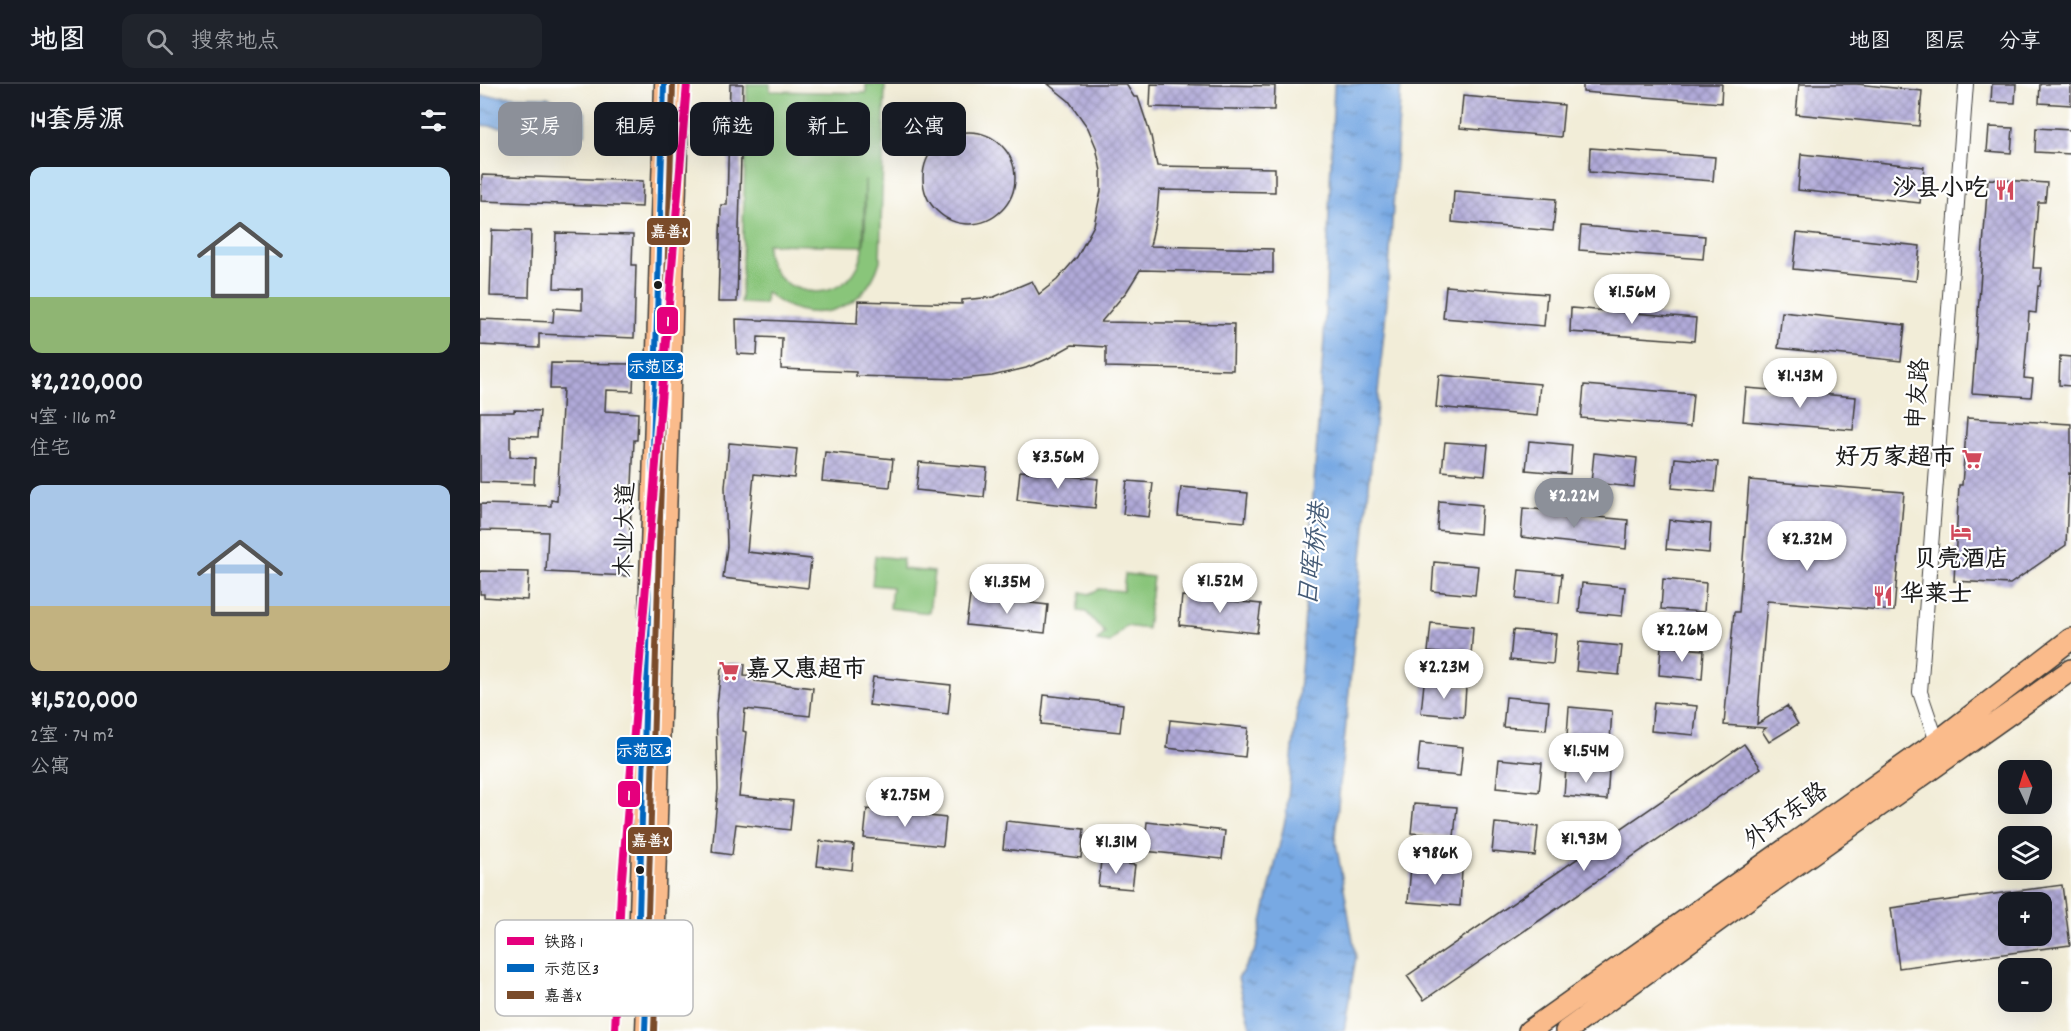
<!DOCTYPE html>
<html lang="zh">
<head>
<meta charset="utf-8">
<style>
	body { margin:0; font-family:Dekko,"LXGW WenKai TC",sans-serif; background:#20242c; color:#f1f3f6; height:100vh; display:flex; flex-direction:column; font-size:22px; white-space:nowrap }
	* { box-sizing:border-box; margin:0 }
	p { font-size:20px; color:#9ea1a6 }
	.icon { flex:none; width:33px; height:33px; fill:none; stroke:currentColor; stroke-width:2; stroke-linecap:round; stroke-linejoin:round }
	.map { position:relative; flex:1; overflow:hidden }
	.side { display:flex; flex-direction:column; background:#171b24; width:480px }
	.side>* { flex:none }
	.top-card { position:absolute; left:18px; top:18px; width:570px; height:54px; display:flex; gap:12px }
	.needle { width:39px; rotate:356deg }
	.fabs { position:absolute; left:1518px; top:676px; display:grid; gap:12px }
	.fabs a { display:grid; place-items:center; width:54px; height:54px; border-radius:12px; background:#171b24; box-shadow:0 6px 24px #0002; font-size:30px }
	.price { position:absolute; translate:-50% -51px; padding:0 14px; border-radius:21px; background:#fff; color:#222; font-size:20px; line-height:39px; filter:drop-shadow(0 2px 3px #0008) }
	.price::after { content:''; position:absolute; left:50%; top:36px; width:18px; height:14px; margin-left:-9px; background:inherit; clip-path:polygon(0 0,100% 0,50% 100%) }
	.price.active { background:#8c9099; color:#fff }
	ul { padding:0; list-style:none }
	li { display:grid; align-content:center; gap:12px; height:318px; padding:0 30px }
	li span { display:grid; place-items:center; height:186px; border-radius:12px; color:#555 }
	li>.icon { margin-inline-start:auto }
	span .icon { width:108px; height:108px; fill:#fffc; stroke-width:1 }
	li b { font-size:26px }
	h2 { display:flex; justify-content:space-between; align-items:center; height:72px; padding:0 30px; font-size:26px }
	.chip { padding:0 21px; border-radius:12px; background:#171b24; box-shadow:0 6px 24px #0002; font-size:21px; line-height:54px }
	.chip.active { background:#8c9099; color:#fff }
	header { display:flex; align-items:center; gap:36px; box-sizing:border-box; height:84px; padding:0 30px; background:#171b24; border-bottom:2px solid #363941 }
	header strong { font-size:28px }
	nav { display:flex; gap:33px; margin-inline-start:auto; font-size:21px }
	.search { width:420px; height:54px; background:#20242c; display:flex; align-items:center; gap:15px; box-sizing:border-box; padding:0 21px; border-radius:12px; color:#9ea1a6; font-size:22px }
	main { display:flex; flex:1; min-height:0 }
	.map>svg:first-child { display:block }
	.pitch { fill:#89c57a; stroke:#52704b; stroke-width:1.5; fill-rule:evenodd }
	.water { fill:url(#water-ripples); stroke:#4a6280; stroke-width:1.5 }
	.building { fill:url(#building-cross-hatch); fill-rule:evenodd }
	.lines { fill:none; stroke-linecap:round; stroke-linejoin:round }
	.minor-casing { stroke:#3c3b38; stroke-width:16 }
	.major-casing { stroke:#3c3b38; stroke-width:21 }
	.highway-casing { stroke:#3c3b38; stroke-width:24 }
	.minor { stroke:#fff; stroke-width:14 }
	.major { stroke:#fabb8b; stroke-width:18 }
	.highway { stroke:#fabb8b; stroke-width:21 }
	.bus-1-casing { stroke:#fff; stroke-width:10 }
	.bus-2-casing { stroke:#fff; stroke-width:10 }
	.bus-1 { stroke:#0065bd; stroke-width:6 }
	.bus-2 { stroke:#7a4b2a; stroke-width:6 }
	.rail-1-casing { stroke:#fff; stroke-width:12 }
	.rail-1 { stroke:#e5007d; stroke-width:8 }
	.bus-dot { fill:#1c1c1c; stroke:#fff; stroke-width:2 }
	.labels { text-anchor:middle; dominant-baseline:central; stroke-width:4.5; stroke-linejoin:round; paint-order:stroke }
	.poi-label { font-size:24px; font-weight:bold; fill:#1c1c1c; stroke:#fff; text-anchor:end }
	.street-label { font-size:24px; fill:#1c1c1c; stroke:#fff }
	.water-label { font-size:26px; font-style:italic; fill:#455b76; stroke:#fff }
	.key { fill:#fff; stroke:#bbb; stroke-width:1.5 }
	.key-label { font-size:16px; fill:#1c1c1c }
	.line-badge { stroke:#fff; stroke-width:2 }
	.badge-label { font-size:16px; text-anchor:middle; font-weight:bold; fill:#fff }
</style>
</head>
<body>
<header>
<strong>地图</strong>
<div class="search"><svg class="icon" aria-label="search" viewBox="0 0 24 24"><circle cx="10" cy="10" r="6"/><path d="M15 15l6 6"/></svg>搜索地点</div>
<nav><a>地图</a><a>图层</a><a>分享</a></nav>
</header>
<main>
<section class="side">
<h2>14套房源<svg class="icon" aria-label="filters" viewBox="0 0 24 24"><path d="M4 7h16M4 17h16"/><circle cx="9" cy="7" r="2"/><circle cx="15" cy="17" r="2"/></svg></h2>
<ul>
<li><span style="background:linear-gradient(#bfe0f5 70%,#8fb573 0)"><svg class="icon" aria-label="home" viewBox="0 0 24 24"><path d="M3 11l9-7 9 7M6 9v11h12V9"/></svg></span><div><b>¥2,220,000</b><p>4室 · 116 m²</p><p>住宅</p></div></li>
<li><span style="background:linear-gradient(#a9c7e8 65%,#c2b280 0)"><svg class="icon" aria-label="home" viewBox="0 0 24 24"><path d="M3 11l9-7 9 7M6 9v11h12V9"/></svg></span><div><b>¥1,520,000</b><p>2室 · 74 m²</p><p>公寓</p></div></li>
</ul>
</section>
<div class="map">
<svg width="1591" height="947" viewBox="0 0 1591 947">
	<defs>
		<pattern id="water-ripples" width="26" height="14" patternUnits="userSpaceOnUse" patternTransform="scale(1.5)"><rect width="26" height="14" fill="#78a9e3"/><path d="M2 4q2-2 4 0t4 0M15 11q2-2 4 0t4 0" fill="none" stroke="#6289b7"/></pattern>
		<pattern id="building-cross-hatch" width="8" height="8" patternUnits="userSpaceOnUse" patternTransform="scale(1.5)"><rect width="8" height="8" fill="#b1aad9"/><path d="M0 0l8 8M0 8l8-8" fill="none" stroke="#8f8aaf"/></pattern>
	</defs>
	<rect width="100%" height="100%" fill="#fff"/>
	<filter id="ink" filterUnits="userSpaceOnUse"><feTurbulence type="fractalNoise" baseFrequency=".0167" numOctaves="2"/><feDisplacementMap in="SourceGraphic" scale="12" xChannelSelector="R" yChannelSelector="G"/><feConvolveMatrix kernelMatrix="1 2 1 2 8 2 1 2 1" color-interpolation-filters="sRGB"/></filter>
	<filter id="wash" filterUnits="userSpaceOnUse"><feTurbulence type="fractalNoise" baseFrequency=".008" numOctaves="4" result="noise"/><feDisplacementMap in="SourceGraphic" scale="24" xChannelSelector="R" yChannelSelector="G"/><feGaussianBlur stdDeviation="1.35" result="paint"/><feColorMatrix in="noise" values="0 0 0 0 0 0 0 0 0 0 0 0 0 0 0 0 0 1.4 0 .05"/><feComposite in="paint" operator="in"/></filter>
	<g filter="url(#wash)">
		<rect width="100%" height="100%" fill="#f2edd8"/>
		<path class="pitch" d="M267,0H290V7L386,9V0H405L400,177C385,230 326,245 286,208L285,220L261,219ZM385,95C385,118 388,162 378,182C356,226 285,210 287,160L383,162Z
			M395,472L423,475L422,485L454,488L449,529L410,524L412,503L392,501Z
			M645,490L673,493L667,545L646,542L630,559L617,557L625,549L606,528L598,527L601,508L609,510L619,505L643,507Z"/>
		<path class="water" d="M854,0H921L907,217L855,753L876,873L864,947H771L758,894L776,865L806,732L821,586L844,255Z
			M0,12L67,13L105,28V51L0,41Z"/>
		<g id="blocks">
			<path class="building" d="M250,0H263L257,218H238L241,121H247Z
				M568,0H646L654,13H658L671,52L677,82L795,84V108L679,106L677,129L670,162L793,165V189L660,186L647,207L621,238L754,240L753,286L626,283V263L592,261L567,275L546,284L512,292L482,295L376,292V288L301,285L302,254L278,253L277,271L257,270L256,235L377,240L378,217L482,220V216L514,213L552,197L559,210L577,196L597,173L614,141L621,107V87L616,63L608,44L589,17Z
				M671,0L795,2L794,26L670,23Z
				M1103,0H1242L1241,19L1103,8Z
				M1319,0H1377L1442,7L1439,42L1316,30Z
				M1512,0H1536L1535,19L1511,18Z
				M1560,0H1591V21L1559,19Z
				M983,12L1084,21L1081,53L980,44Z
				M1509,43L1533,44L1531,69L1507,67Z
				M1556,44L1591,46V70L1555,68Z
				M443 94a46 46 0 1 1 92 0a46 46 0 1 1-92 0Z
				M1110,64L1235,73L1233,97L1109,88Z
				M1321,70L1444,83L1440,119L1318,106Z
				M2,91L163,97L162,123L1,117Z
				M1508,95L1567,99L1565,118H1558L1553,184H1562L1560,202H1558L1556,229L1549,228L1544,294L1553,295L1551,313L1492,309Z
				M974,107L1076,115L1073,147L972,138Z
				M1101,142L1225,152L1223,175L1099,166Z
				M12,146L51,147L49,213L10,212Z
				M76,149L153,151L152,181H156L154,254L59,250V264L0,261V235L73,238L74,224L102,226V205L74,204Z
				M1317,149L1440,162L1436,197L1313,185Z
				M966,202L1067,210L1064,242L963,234Z
				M1091,224L1216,234L1214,257L1090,248Z
				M1302,228L1425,241L1421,277L1298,264Z
				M1580,272L1591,273V302L1579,301Z
				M71,279L154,280L153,307L126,306L125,327L158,329L157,356H154L148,492L66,488L68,448L0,446V420L71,422V416L77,417L83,305H70Z
				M959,291L1060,300L1057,332L956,323Z
				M1104,301L1213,310L1210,343L1101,334Z
				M1266,304L1376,313L1373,346L1263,337Z
				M34,326L60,327L58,353L30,352V373L55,374L54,400L0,398V328H34Z
				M1487,334L1591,340V390L1589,389L1586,461L1530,500L1474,497L1479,401H1482Z
				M1049,357L1092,361L1090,390L1046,386Z
				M965,358L1008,361L1005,391L962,387Z
				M249,359L317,365L314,394L274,390L267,468L331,475L328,504L243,494L247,462L245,403Z
				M345,368L413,375L410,403L342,397Z
				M1114,369L1157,374L1154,403L1111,399Z
				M1195,374L1238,378L1235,408L1192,404Z
				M439,378L507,384L504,413L436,406Z
				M540,387L618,395L615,424L537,416Z
				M1269,396L1424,408L1414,527L1287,517L1277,640L1307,622L1318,640L1289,658L1282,647L1286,644L1244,641L1254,528H1259Z
				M647,397L673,399L669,433L643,430Z
				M701,403L768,409L765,438L698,432Z
				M959,417L1002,421L1000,450L957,446Z
				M1043,424L1086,428V430L1148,436L1146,465L1041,453Z
				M1189,436L1231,440L1229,469L1186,465Z
				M954,478L998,482L995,511L952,507Z
				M1039,486L1082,490L1079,519L1036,515Z
				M0,487L49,488L47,516L4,513V510H0Z
				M1183,495L1226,499L1224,528L1181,525Z
				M1102,499L1145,503L1142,532L1099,528Z
				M490,512L568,521L565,549L486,541Z
				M702,512L781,520L777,549L699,541Z
				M951,539L993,543L991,572L948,568Z
				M1033,546L1076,550L1073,580L1030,576Z
				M1099,558L1142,562L1139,591L1096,587Z
				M1181,562L1224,566L1222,595L1179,591Z
				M251,579L265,580L264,592L275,593V597L333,604L330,632L265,625L263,647L266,648L259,712L313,717L310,746L256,740L252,771L232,768L238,705L236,630L241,585Z
				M393,593L471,601L468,630L389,621Z
				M944,599L986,603L984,633L941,629Z
				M564,611L643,620L640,648L561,640Z
				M1026,613L1069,617L1066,646L1023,643Z
				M1174,618L1217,622L1214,651L1171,647Z
				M1089,623L1132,627L1130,656L1087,652Z
				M690,636L768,644L765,673L687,664Z
				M940,659L983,663L980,692L937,688Z
				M1264,660L1281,684L944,916L927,892Z
				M1019,675L1062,679L1059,708L1016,704Z
				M1086,683L1129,687L1127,716L1084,712Z
				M934,720L977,723L974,753L931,749Z
				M387,725L466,734L463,762L384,754Z
				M526,737L604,745L601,774L523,765Z
				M667,738L745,747L742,775L664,767Z
				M1015,739L1058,743L1055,772L1012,768Z
				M340,757L374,761L372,786L337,782Z
				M621,777L655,781L652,805L618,802Z
				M931,782L982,786L980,822L928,818Z
				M1582,801L1590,861L1419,884L1411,824ZM1528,819H1562V852H1528Z"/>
		</g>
	</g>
	<g filter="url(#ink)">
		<use href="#blocks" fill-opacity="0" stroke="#3c3b38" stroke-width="1.5"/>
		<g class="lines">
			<g class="minor-casing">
				<path id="minor" d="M1457,658L1440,608L1486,0"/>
			</g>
			<g class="major-casing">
				<path id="major" d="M167,892L158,865L184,0
					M165,947L167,892L174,868L200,0"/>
			</g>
			<g class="highway-casing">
				<path id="highway" d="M1049,947L1457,658L1591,555
					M1086,947L1269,814L1591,586"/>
			</g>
			<use href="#minor" class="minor"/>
			<use href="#major" class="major"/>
			<use href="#highway" class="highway"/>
			<g class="bus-1-casing">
				<path id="bus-1" d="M165,947L167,892L158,865L184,0"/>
			</g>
			<g class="bus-2-casing">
				<path id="bus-2" d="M174,947L176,892L167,864L193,0"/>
			</g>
			<use href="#bus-1" class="bus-1"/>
			<use href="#bus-2" class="bus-2"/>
			<g class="rail-1-casing">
				<path id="rail-1" d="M135,947L141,807L207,0"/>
			</g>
			<use href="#rail-1" class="rail-1"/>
		</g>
	</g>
	<defs>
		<g id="restaurant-bare" transform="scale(1.62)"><path d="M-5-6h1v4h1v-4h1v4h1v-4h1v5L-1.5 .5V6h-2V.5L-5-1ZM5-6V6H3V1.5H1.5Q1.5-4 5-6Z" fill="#d1495b" stroke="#fff" stroke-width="2.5" paint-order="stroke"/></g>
		<g id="supermarket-bare" transform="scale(1.62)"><path d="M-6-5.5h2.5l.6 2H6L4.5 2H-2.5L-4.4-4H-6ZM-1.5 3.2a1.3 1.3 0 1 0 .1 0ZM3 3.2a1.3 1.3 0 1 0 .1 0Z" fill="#d1495b" stroke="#fff" stroke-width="2.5" paint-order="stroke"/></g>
		<g id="hotel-bare" transform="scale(1.62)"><path d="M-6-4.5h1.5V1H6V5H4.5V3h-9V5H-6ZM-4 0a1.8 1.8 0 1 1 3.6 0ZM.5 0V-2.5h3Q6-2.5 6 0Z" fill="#d1495b" stroke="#fff" stroke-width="2.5" paint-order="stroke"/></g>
	</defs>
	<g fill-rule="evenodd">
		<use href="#restaurant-bare" x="1525" y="106"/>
		<use href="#supermarket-bare" x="1492" y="375"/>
		<use href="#hotel-bare" x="1481" y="448"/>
		<use href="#restaurant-bare" x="1403" y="512"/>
		<use href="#supermarket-bare" x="249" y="587"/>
	</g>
	<g class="bus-dot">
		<circle cx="178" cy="201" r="5"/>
		<circle cx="160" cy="786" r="5"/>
	</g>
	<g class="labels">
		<g class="poi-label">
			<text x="1508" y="106">沙县小吃</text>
			<text x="1475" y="375">好万家超市</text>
			<text x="1481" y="477" text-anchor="middle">贝壳酒店</text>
			<text x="1420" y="512" text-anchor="start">华莱士</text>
			<text x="266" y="587" text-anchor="start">嘉又惠超市</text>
		</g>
		<g class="street-label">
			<text transform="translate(1440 310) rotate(-86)">申友路</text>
			<text transform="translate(147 446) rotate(-89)">木业大道</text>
			<text transform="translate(1307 733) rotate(-35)">外环东路</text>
		</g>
		<g class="water-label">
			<text transform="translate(836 471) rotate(-83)">日晖桥港</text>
		</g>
	</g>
	<rect x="15" y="836" width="198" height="96" rx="9" class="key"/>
	<rect x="27" y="853" width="27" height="8" fill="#e5007d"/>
	<rect x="27" y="880" width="27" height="8" fill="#0065bd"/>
	<rect x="27" y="907" width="27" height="8" fill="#7a4b2a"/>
	<g class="key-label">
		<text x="64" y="863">铁路 1</text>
		<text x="64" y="890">示范区3</text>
		<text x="64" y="917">嘉善X</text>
	</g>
	<g class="line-badge">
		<rect x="166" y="133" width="45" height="29" rx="6" fill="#7a4b2a"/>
		<rect x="176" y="222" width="23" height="29" rx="6" fill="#e5007d"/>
		<rect x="147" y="268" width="57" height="28" rx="6" fill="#0065bd"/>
		<rect x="136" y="652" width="56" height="29" rx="6" fill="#0065bd"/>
		<rect x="137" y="696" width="24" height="28" rx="6" fill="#e5007d"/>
		<rect x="147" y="742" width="46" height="29" rx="6" fill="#7a4b2a"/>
	</g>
	<g class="badge-label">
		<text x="189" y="153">嘉善X</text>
		<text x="188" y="242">1</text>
		<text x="176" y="288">示范区3</text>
		<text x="164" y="672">示范区3</text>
		<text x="149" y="716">1</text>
		<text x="170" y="762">嘉善X</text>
	</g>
</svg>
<div class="fabs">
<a><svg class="needle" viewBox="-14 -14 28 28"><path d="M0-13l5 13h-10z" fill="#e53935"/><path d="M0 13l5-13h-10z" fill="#9ea1a6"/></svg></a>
<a><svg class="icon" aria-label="layers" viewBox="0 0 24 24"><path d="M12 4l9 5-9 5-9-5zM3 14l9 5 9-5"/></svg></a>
<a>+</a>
<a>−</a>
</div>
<b class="price" style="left:1152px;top:241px">¥1.56M</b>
<b class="price" style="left:1320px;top:325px">¥1.43M</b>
<b class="price" style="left:578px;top:406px">¥3.56M</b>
<b class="price active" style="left:1094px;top:445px">¥2.22M</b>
<b class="price" style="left:1327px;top:488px">¥2.32M</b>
<b class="price" style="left:740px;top:530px">¥1.52M</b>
<b class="price" style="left:527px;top:531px">¥1.35M</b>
<b class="price" style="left:1202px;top:579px">¥2.26M</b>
<b class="price" style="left:964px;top:616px">¥2.23M</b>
<b class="price" style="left:1106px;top:700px">¥1.54M</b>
<b class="price" style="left:425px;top:744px">¥2.75M</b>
<b class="price" style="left:1104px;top:788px">¥1.93M</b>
<b class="price" style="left:636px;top:791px">¥1.31M</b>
<b class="price" style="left:955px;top:802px">¥986K</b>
<div class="top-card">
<a class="chip active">买房</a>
<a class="chip">租房</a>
<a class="chip">筛选</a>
<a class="chip">新上</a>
<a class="chip">公寓</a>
</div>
</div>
</main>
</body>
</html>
